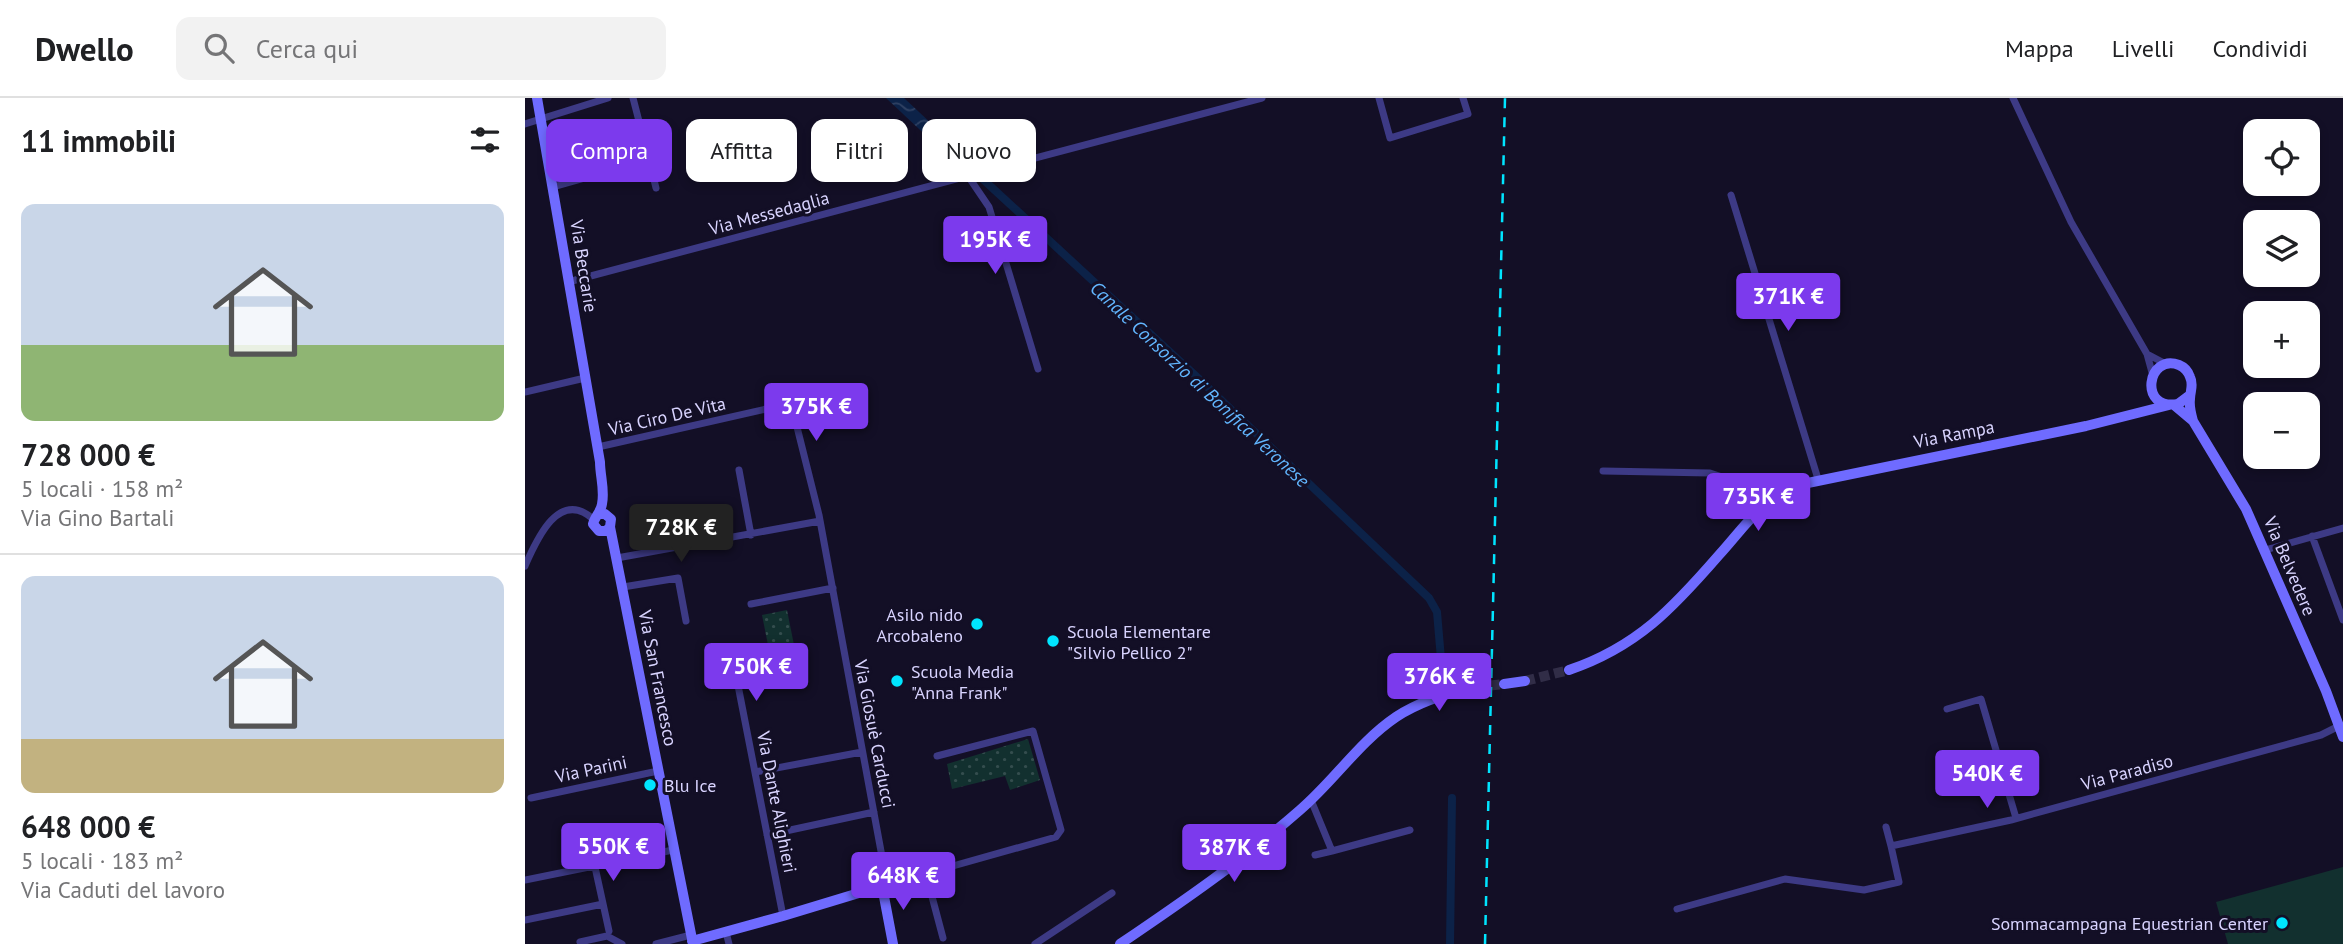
<!DOCTYPE html>
<html lang="it">
<head>
<meta charset="utf-8">
<style>
	body { margin:0; font-family:"PT Sans",sans-serif; background:#f2f2f2; color:#202124; height:100vh; display:flex; flex-direction:column; font-size:26px; white-space:nowrap }
	* { box-sizing:border-box; margin:0 }
	p { font-size:23px; color:#757577 }
	.icon { flex:none; width:38px; height:38px; fill:none; stroke:currentColor; stroke-width:2; stroke-linecap:round; stroke-linejoin:round }
	.map { position:relative; flex:1; overflow:hidden }
	.sheet { display:flex; flex-direction:column; background:#fff; width:525px }
	.sheet>* { flex:none }
	.banner { position:absolute; left:21px; top:21px; width:665px; height:63px; display:flex; gap:14px }
	.fabs { position:absolute; left:1718px; top:21px; display:grid; gap:14px }
	.fabs a { display:grid; place-items:center; width:77px; height:77px; border-radius:14px; background:#fff; box-shadow:0 4px 10px #0003; font-size:35px }
	.price { position:absolute; translate:-50% -60px; padding:0 16px; border-radius:7px; background:#7c3aed; color:#fff; font-size:23px; line-height:46px; filter:drop-shadow(0 2px 4px #0008) }
	.price::after { content:''; position:absolute; left:50%; top:42px; width:21px; height:16px; margin-left:-10px; background:inherit; clip-path:polygon(0 0,100% 0,50% 100%) }
	.price.current { background:#222; color:#fff }
	ul { padding:0; list-style:none }
	li { display:grid; align-content:center; gap:14px; height:371px; padding:0 21px }
	li+li { border-top:2px solid #e0e0e0 }
	li span { display:grid; place-items:center; height:217px; border-radius:14px; color:#555 }
	li>.icon { margin-inline-start:auto }
	span .icon { width:126px; height:126px; fill:#fffc; stroke-width:1 }
	li b { font-size:30px }
	h2 { display:flex; justify-content:space-between; align-items:center; height:84px; padding:0 21px; font-size:30px }
	.tag { padding:0 24px; border-radius:14px; background:#fff; box-shadow:0 4px 10px #0003; font-size:24px; line-height:63px }
	.tag.current { background:#7c3aed; color:#fff }
	header { display:flex; align-items:center; gap:42px; box-sizing:border-box; height:98px; padding:0 35px; background:#fff; border-bottom:2px solid #e0e0e0 }
	header strong { font-size:33px }
	nav { display:flex; gap:38px; margin-inline-start:auto; font-size:24px }
	.search { width:490px; height:63px; background:#f2f2f2; display:flex; align-items:center; gap:18px; box-sizing:border-box; padding:0 24px; border-radius:14px; color:#757577; font-size:26px }
	main { display:flex; flex:1; min-height:0 }
	.map>svg:first-child { display:block }
	.grass { fill:#12302f }
	.park { fill:url(#park-dots) }
	.water { fill:url(#water-waves) }
	.lines { fill:none; stroke-linecap:round; stroke-linejoin:round }
	.canal { stroke:#0c2248; stroke-width:8 }
	.secondary-tunnel { stroke:#312d47; stroke-width:10; stroke-dasharray:10 5; stroke-linecap:butt }
	.street { stroke:#3d3a85; stroke-width:7 }
	.secondary { stroke:#6f6bff; stroke-width:10 }
	.rail { stroke:#00e5ff; stroke-width:2.5; stroke-dasharray:10 9; stroke-linecap:butt }
	.poi-dot { fill:#00e5ff; stroke:#130f26; stroke-width:2.5 }
	.labels { text-anchor:middle; dominant-baseline:central; stroke-width:6; stroke-linejoin:round; paint-order:stroke }
	.street-label { font-size:18px; fill:#d9d4ff; stroke:#130f26 }
	.poi-label { font-size:18px; fill:#d9d4ff; stroke:#130f26; text-anchor:start }
	.water-label { font-size:19px; font-style:italic; fill:#62b6ff; stroke:#130f26 }
</style>
</head>
<body>
<header>
<strong>Dwello</strong>
<div class="search"><svg class="icon" aria-label="search" viewBox="0 0 24 24"><circle cx="10" cy="10" r="6"/><path d="M15 15l6 6"/></svg>Cerca qui</div>
<nav><a>Mappa</a><a>Livelli</a><a>Condividi</a></nav>
</header>
<main>
<section class="sheet">
<h2>11 immobili<svg class="icon" aria-label="filters" viewBox="0 0 24 24"><path d="M4 7h16M4 17h16"/><circle cx="9" cy="7" r="2"/><circle cx="15" cy="17" r="2"/></svg></h2>
<ul>
<li><span style="background:linear-gradient(#c9d6e8 65%,#8fb573 0)"><svg class="icon" aria-label="home" viewBox="0 0 24 24"><path d="M3 11l9-7 9 7M6 9v11h12V9"/></svg></span><div><b>728 000 €</b><p>5 locali · 158 m²</p><p>Via Gino Bartali</p></div></li>
<li><span style="background:linear-gradient(#c9d6e8 75%,#c2b280 0)"><svg class="icon" aria-label="home" viewBox="0 0 24 24"><path d="M3 11l9-7 9 7M6 9v11h12V9"/></svg></span><div><b>648 000 €</b><p>5 locali · 183 m²</p><p>Via Caduti del lavoro</p></div></li>
</ul>
</section>
<div class="map">
<svg width="1818" height="846" viewBox="0 0 1818 846">
	<defs>
		<pattern id="park-dots" width="8" height="8" patternUnits="userSpaceOnUse" patternTransform="scale(1.75)"><rect width="8" height="8" fill="#12302f"/><path d="M2 2h.1M6 6h.1" fill="none" stroke="#344d4e" stroke-width="1.8" stroke-linecap="round"/></pattern>
		<pattern id="water-waves" width="16" height="10" patternUnits="userSpaceOnUse" patternTransform="scale(1.75)"><rect width="16" height="10" fill="#0c2248"/><path d="M0 5q4-4 8 0t8 0" fill="none" stroke="#2f4163"/></pattern>
	</defs>
	<rect width="100%" height="100%" fill="#130f26"/>
	<path class="grass" d="M1818,769V846H1703L1691,804Z"/>
	<path class="park" d="M262,512L269,547L244,552L237,517Z
		M503,641L515,682L485,692L480,678L427,691L422,666Z"/>
	<path class="water" d="M361,0H379L454,70L441,75Z"/>
	<g class="lines">
		<path class="canal" d="M449,73L673,280L904,500L912,514L916,561
			M925,846L927,700"/>
		<path class="secondary-tunnel" d="M1000,583L1044,572
			M950,589L979,586"/>
		<path class="street" d="M854,0L865,40L943,16L938,0
			M1488,0L1546,124L1622,256L1628,278
			M0,26L83,0
			M124,62L131,90
			M443,78L464,109L513,271
			M28,89L124,62L108,0
			M1206,97L1293,381
			M43,184L737,0
			M1622,256L1641,266
			M0,294L60,280
			M73,349L250,309L263,307L267,309L294,417L358,764L357,788L531,739L536,732L508,633L412,658
			M214,372L226,437
			M1078,373L1185,375L1252,397
			M1787,438L1818,522
			M1740,452L1818,430
			M92,460L295,423
			M0,468C11,443 34,389 69,422
			M98,489L153,480L161,523
			M226,506L308,490
			M1422,611L1456,601L1491,720
			M230,674L337,654
			M6,700L133,673
			M786,702L807,753L885,732
			M1361,729L1366,748
			M242,737L349,714
			M790,757L807,753
			M70,769L84,833
			M401,776L418,840
			M0,782L148,752
			M1152,811L1260,781L1339,792L1374,784L1366,748L1486,722L1796,637L1814,628
			M258,818L210,572L269,561
			M0,822L78,806
			M201,834L204,846
			M56,846L55,844L82,838L97,846
			M131,846L166,837
			M510,846L587,795"/>
		<path class="secondary" d="M12,0L75,364C75,378 80,392 77,406C76,414 70,418 68,426L74,433H81L85,429L86,421L80,416H74
			M1665,297L1653,306C1613,313 1622,255 1654,267C1659,269 1663,273 1665,279C1669,287 1665,293 1665,301C1664,308 1666,316 1668,323
			M1649,307L1668,323L1721,411L1801,593L1818,639
			M85,429L168,846
			M1044,572C1112,549 1148,510 1194,457C1222,426 1233,405 1273,387L1561,328L1644,307
			M979,586L1000,583
			M167,843L258,818L357,788L368,846
			M595,846C657,804 718,762 775,712C809,683 834,644 871,619C895,603 922,595 950,589"/>
		<path class="rail" d="M960,846L980,0"/>
	</g>
	<g class="poi-dot">
		<circle cx="452" cy="526" r="7"/>
		<circle cx="528" cy="543" r="7"/>
		<circle cx="372" cy="583" r="7"/>
		<circle cx="125" cy="687" r="7"/>
		<circle cx="1757" cy="825" r="7"/>
	</g>
	<g class="labels">
		<g class="street-label">
			<text transform="translate(244 115) rotate(-15)">Via Messedaglia</text>
			<text transform="translate(59 168) rotate(81)">Via Beccarie</text>
			<text transform="translate(142 318) rotate(-13)">Via Ciro De Vita</text>
			<text transform="translate(1429 336) rotate(-11)">Via Rampa</text>
			<text transform="translate(1765 468) rotate(67)">Via Belvedere</text>
			<text transform="translate(133 580) rotate(79)">Via San Francesco</text>
			<text transform="translate(350 636) rotate(79)">Via Giosuè Carducci</text>
			<text transform="translate(66 671) rotate(-12)">Via Parini</text>
			<text transform="translate(1602 674) rotate(-15)">Via Paradiso</text>
			<text transform="translate(252 704) rotate(79)">Via Dante Alighieri</text>
		</g>
		<g class="poi-label">
			<text x="438" y="516" text-anchor="end">Asilo nido<tspan x="438" dy="21">Arcobaleno</tspan></text>
			<text x="542" y="533">Scuola Elementare<tspan x="542" dy="21">"Silvio Pellico 2"</tspan></text>
			<text x="386" y="573">Scuola Media<tspan x="386" dy="21">"Anna Frank"</tspan></text>
			<text x="139" y="687">Blu Ice</text>
			<text x="1743" y="825" text-anchor="end">Sommacampagna Equestrian Center</text>
		</g>
		<g class="water-label">
			<text transform="translate(675 286) rotate(43)">Canale Consorzio di Bonifica Veronese</text>
		</g>
	</g>
</svg>
<div class="fabs">
<a><svg class="icon" aria-label="locate" viewBox="0 0 24 24"><circle cx="12" cy="12" r="6"/><path d="M12 2v4M12 18v4M2 12h4M18 12h4"/></svg></a>
<a><svg class="icon" aria-label="layers" viewBox="0 0 24 24"><path d="M12 4l9 5-9 5-9-5zM3 14l9 5 9-5"/></svg></a>
<a>+</a>
<a>−</a>
</div>
<b class="price" style="left:470px;top:178px">195K €</b>
<b class="price" style="left:1263px;top:235px">371K €</b>
<b class="price" style="left:291px;top:345px">375K €</b>
<b class="price" style="left:1233px;top:435px">735K €</b>
<b class="price current" style="left:156px;top:466px">728K €</b>
<b class="price" style="left:231px;top:605px">750K €</b>
<b class="price" style="left:914px;top:615px">376K €</b>
<b class="price" style="left:1462px;top:712px">540K €</b>
<b class="price" style="left:88px;top:785px">550K €</b>
<b class="price" style="left:709px;top:786px">387K €</b>
<b class="price" style="left:378px;top:814px">648K €</b>
<div class="banner">
<a class="tag current">Compra</a>
<a class="tag">Affitta</a>
<a class="tag">Filtri</a>
<a class="tag">Nuovo</a>
</div>
</div>
</main>
</body>
</html>
